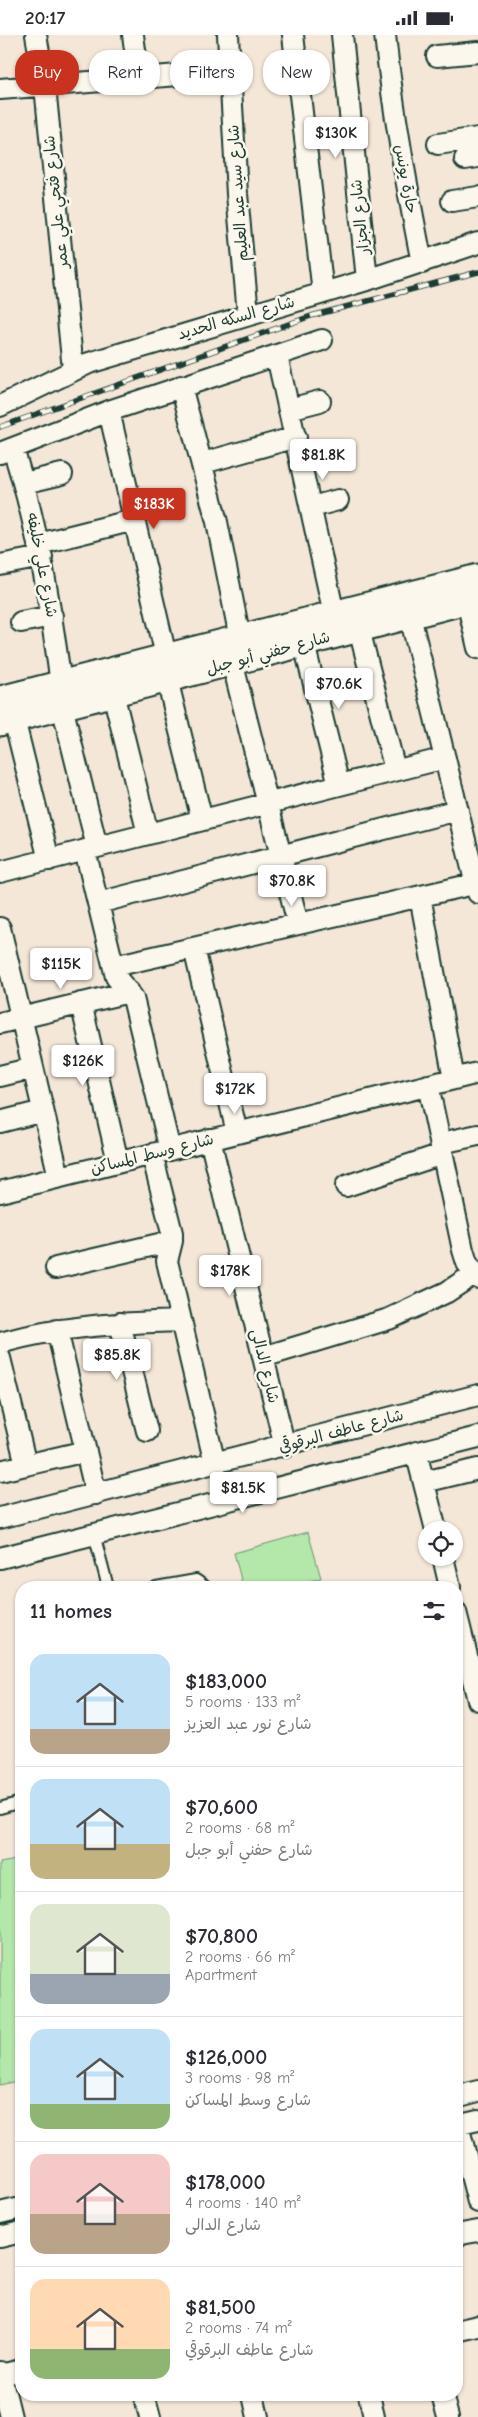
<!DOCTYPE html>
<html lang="en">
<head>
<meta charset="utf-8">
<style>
	body { margin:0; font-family:"Comic Neue","Playpen Sans Arabic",sans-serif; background:#f7f7f7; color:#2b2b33; height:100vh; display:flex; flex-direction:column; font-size:19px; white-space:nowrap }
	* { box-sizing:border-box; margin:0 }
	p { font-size:16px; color:#7c7c81 }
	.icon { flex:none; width:28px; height:28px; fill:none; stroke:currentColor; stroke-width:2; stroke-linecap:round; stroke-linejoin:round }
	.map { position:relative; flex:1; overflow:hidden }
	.details { position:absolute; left:15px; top:1546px; width:448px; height:820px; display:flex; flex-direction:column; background:#fff; border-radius:20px; box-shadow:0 1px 4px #0004 }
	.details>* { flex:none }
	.banner { position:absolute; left:15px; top:15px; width:449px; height:45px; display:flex; gap:10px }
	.fabs { position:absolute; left:418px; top:1486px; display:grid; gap:10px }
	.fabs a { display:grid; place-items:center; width:45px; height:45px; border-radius:50%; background:#fff; box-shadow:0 1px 4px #0004; font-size:25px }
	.price { position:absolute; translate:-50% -42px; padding:0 11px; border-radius:5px; background:#fff; color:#222; font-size:16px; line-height:32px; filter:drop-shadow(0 1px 2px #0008) }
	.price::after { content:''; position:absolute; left:50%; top:30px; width:15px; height:11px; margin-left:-8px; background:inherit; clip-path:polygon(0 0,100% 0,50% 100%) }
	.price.active { background:#c8321e; color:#fff }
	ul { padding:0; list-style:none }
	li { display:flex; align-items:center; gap:15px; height:125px; padding:0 15px }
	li+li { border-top:1px solid #e1e1e2 }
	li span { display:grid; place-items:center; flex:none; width:140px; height:100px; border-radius:15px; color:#555 }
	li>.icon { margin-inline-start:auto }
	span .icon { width:60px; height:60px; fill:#fffc; stroke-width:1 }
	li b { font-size:21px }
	h2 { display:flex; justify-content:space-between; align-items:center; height:60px; padding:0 15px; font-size:21px }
	.tag { padding:0 18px; border-radius:20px; background:#fff; box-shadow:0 1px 4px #0004; font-size:18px; line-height:45px }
	.tag.active { background:#c8321e; color:#fff }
	.status { display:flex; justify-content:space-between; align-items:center; height:35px; padding:0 25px; background:#fff; direction:ltr }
	.status svg { height:14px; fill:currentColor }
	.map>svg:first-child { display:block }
	.green { fill:#b3e8aa; stroke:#69926f }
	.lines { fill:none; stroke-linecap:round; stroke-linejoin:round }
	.service-casing { stroke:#1f3d34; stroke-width:14 }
	.minor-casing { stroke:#1f3d34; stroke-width:24 }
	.tertiary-casing { stroke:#1f3d34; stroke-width:29 }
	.service { stroke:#fbf7ec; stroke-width:10 }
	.minor { stroke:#fbf7ec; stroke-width:20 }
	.tertiary { stroke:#fbf7ec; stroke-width:25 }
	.rail-casing { stroke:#1f3d34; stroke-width:5.5 }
	.rail { stroke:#fbf7ec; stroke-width:4; stroke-dasharray:11; stroke-linecap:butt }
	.labels { text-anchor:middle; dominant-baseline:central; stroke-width:5; stroke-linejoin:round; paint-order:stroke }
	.street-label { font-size:16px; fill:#1f3d34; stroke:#fbf7ec }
</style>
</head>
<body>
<div class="status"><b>20:17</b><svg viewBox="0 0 49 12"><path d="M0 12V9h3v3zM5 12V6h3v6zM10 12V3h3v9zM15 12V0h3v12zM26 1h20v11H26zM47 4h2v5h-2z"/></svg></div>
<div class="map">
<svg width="478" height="2382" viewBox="0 0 478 2382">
	<rect width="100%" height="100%" fill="#f4e7d8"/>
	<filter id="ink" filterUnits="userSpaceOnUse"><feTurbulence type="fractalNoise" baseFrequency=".02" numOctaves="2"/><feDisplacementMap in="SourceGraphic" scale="10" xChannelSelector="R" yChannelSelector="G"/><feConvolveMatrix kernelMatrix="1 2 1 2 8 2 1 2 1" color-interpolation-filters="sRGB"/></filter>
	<g filter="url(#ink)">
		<path class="green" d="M308,1497L321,1543L287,1552H243L234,1518Z
			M16,1825H21V2045L0,2050V1828Z"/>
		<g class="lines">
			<g class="service-casing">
				<path id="service" d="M94,1499L108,1552
					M156,1552L196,1545L206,1552
					M0,1773L21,1767"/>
			</g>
			<g class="minor-casing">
				<path id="minor" d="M36,0L45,51L73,335
					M133,0L139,44
					M228,0L237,159L248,279
					M293,0L323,258
					M342,0L367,245
					M385,0C393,77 407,152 422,228
					M437,21L478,17
					M0,54L230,36
					M438,109L478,103
					M465,124L478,122
					M452,166L478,162
					M277,321L334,579
					M181,351L217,487L240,603
					M0,371L89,328L367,245L478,208
					M289,374L320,366
					M109,376L166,621
					M13,414C38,491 50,569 61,649
					M0,418L109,376L322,305
					M203,428L296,402
					M24,448L62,439
					M312,472L338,465
					M39,509L134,485
					M0,530L42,522
					M467,566L478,613
					M410,581L478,858
					M21,587L52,581
					M359,594L395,735
					M304,609L339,750
					M229,614L298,889
					M167,644L202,785
					M113,658L148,799
					M62,671L97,812
					M14,684L49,825
					M85,815L116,942L133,963L170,1115
					M0,837L445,723
					M420,861L454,1044
					M98,868L458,775
					M0,893L59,1142
					M194,913L237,1098
					M114,931L478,848
					M81,968L118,1127
					M0,988L129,957
					M0,1041L33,1033
					M428,1050L463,1215L467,1228L478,1243
					M0,1087L43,1076
					M210,1104L285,1412
					M441,1108L478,1100
					M152,1119L172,1198V1206L167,1226L215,1429
					M346,1151L442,1119
					M0,1157L478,1038
					M56,1233L172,1206
					M120,1288L147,1396
					M57,1295L96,1459
					M0,1308C60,1291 119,1288 181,1286
					M263,1322L389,1284L447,1257L474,1239
					M0,1323L26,1430
					M416,1417L436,1495
					M0,1436L86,1416
					M424,1447L478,1434
					M0,1483L478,1360
					M443,1522L450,1552
					M0,1523L478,1402
					M456,1577L478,1665
					M456,2062L478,2056
					M456,2090L478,2085
					M458,2090L478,2167
					M0,2178L21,2173
					M456,2200L478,2196
					M0,2202L21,2197
					M456,2296L478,2291
					M0,2337L11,2382
					M1,2340L21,2335
					M144,2360L150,2382
					M253,2360L258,2382
					M369,2360L374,2382
					M442,2360L448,2382"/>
			</g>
			<g class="tertiary-casing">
				<path id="tertiary" d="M0,664L478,542
					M0,688L478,563"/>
			</g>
			<use href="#service" class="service"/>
			<use href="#minor" class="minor"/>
			<use href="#tertiary" class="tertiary"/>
			<g class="rail-casing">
				<path id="rail" d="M0,392L311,281L478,237"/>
			</g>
			<use href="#rail" class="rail"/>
		</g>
	</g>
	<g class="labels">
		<g class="street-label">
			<text transform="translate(406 144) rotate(80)">حارة يونس</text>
			<text transform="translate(238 158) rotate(-94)">شارع سيد عبد العليم</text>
			<text transform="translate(56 167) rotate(-96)">شارع فتحي علي عمر</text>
			<text transform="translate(360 182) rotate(-96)">شارع الجزار</text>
			<text transform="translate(236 283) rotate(-16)">شارع السكه الحديد</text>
			<text transform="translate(42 530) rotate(79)">شارع علي خليفه</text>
			<text transform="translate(268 618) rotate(-15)">شارع حفني أبو جبل</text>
			<text transform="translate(152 1119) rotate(-14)">شارع وسط المساكن</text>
			<text transform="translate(265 1331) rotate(76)">شارع الدالى</text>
			<text transform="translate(341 1396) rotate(-15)">شارع عاطف البرقوقي</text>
		</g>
	</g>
</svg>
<div class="fabs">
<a><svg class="icon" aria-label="locate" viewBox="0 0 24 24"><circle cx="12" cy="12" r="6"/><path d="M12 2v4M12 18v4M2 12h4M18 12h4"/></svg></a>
</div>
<b class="price" style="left:336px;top:124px">$130K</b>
<b class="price" style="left:323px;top:446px">$81.8K</b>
<b class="price active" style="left:154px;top:495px">$183K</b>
<b class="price" style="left:339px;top:675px">$70.6K</b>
<b class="price" style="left:292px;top:872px">$70.8K</b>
<b class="price" style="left:61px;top:955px">$115K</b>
<b class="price" style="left:83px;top:1052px">$126K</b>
<b class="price" style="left:235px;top:1080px">$172K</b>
<b class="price" style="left:230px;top:1262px">$178K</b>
<b class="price" style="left:117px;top:1346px">$85.8K</b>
<b class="price" style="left:243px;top:1479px">$81.5K</b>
<div class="banner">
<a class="tag active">Buy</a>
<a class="tag">Rent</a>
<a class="tag">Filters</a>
<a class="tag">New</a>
</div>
<section class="details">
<h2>11 homes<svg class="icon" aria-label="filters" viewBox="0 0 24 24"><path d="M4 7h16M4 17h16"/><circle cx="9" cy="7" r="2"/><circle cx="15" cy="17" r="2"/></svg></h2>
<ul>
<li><span style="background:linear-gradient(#bfe0f5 75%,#b9a48a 0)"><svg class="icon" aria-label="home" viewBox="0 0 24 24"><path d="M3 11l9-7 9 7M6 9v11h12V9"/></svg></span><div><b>$183,000</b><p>5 rooms · 133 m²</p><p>شارع نور عبد العزيز</p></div></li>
<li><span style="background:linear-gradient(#bfe0f5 65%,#c2b280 0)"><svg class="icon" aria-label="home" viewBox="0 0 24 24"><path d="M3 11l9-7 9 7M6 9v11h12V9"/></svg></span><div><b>$70,600</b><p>2 rooms · 68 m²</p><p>شارع حفني أبو جبل</p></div></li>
<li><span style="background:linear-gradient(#dfe7d0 70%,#9aa5b1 0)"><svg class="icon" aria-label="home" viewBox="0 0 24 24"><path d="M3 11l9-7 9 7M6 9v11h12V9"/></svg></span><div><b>$70,800</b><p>2 rooms · 66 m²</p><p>Apartment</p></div></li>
<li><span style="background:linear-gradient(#bfe0f5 75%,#8fb573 0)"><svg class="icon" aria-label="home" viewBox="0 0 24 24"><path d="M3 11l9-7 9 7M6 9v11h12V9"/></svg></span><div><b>$126,000</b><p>3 rooms · 98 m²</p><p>شارع وسط المساكن</p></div></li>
<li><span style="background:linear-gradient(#f6c9c9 60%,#b9a48a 0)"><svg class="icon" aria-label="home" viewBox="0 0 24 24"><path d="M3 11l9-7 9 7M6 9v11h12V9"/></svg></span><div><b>$178,000</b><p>4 rooms · 140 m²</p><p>شارع الدالى</p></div></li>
<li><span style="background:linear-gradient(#ffd9b3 70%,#8fb573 0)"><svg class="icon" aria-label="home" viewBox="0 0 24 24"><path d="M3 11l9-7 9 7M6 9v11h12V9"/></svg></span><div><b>$81,500</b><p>2 rooms · 74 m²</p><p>شارع عاطف البرقوقي</p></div></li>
</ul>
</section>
</div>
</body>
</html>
